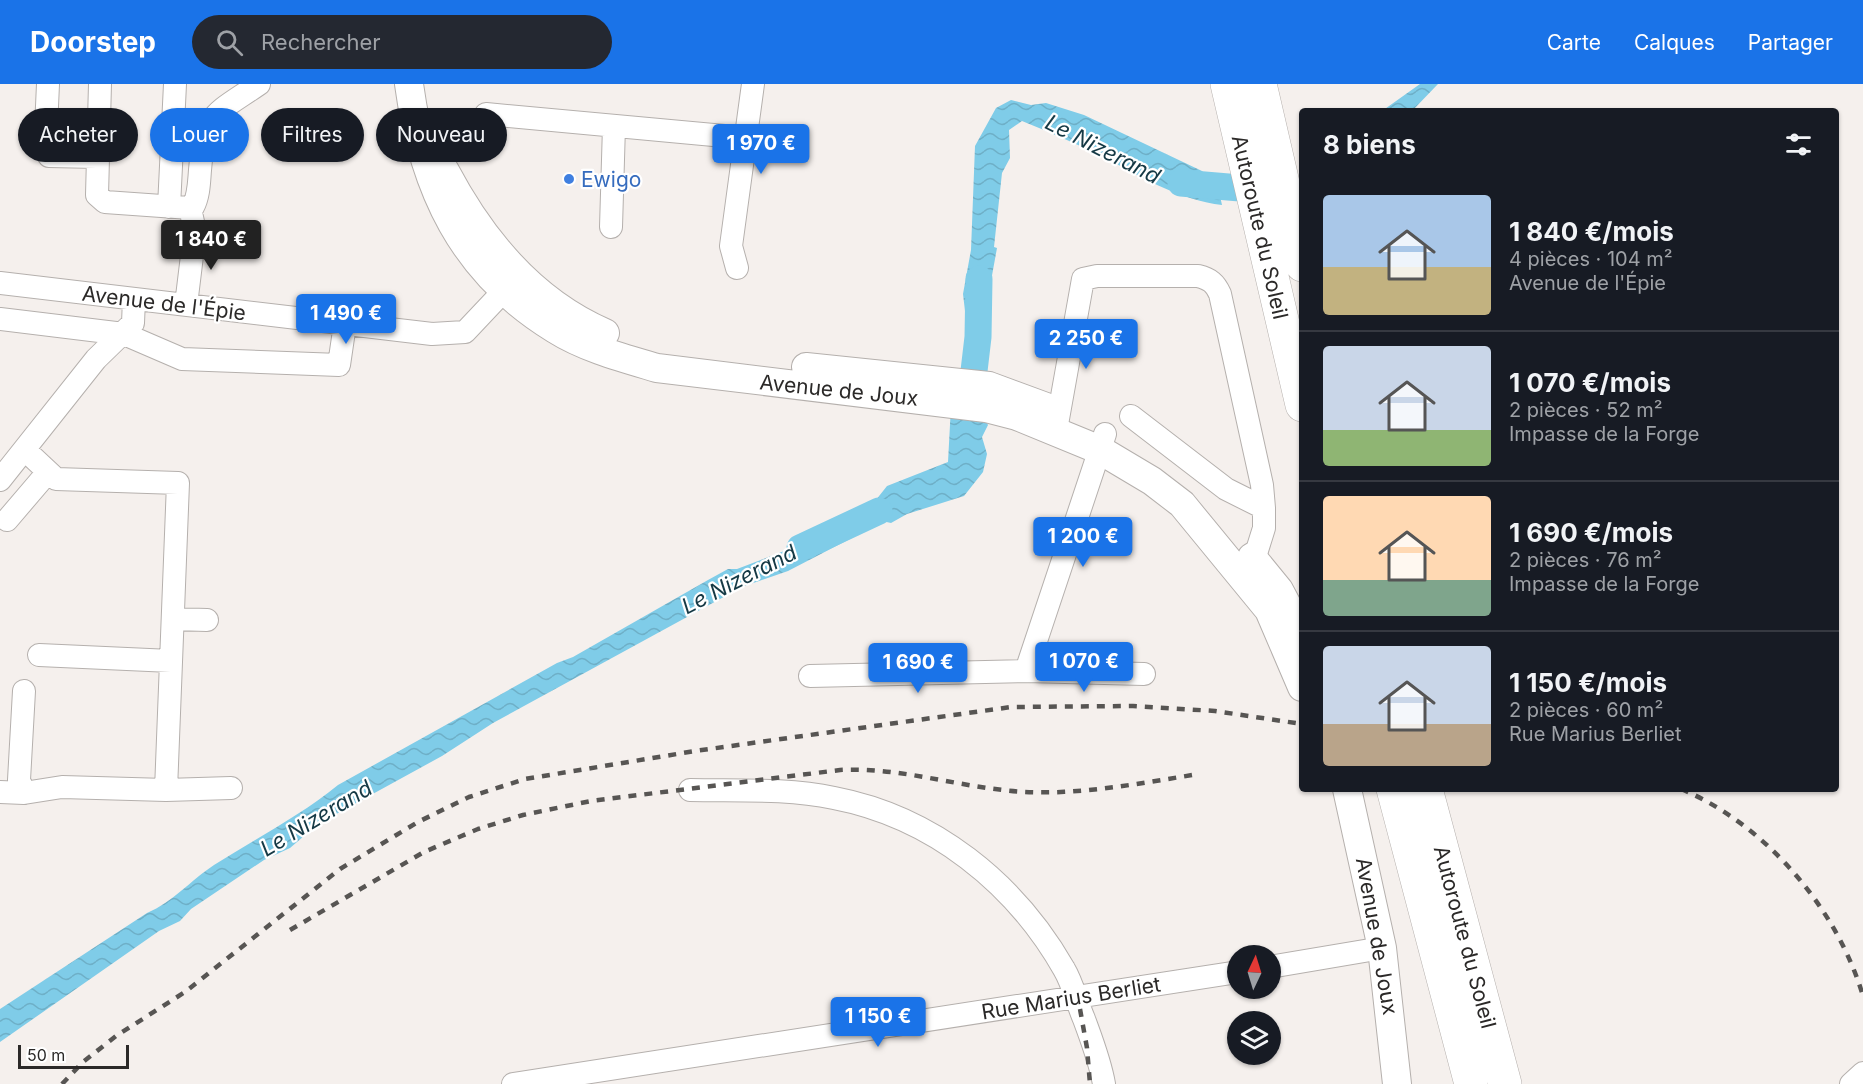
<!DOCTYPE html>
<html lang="fr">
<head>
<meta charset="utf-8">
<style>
	body { margin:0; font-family:Inter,sans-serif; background:#242831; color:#f1f3f6; height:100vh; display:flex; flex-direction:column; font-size:22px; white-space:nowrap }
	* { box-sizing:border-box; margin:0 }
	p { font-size:20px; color:#9ea1a6 }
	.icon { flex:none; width:33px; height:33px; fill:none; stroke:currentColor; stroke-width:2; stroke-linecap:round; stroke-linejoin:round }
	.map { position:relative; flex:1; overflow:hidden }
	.sheet { position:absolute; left:1299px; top:24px; width:540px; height:684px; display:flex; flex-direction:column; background:#171b24; border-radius:6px; box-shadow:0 2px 4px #0004 }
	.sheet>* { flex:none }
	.top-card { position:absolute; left:18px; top:24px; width:570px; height:54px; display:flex; gap:12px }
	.needle { width:39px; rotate:4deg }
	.tools { position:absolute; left:1227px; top:861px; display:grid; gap:12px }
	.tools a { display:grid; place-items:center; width:54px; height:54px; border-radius:50%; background:#171b24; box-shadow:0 2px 4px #0004; font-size:30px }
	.scale { position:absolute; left:18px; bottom:15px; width:111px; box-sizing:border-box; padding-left:6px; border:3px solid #2b2928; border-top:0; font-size:16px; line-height:21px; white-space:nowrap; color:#2b2928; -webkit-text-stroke:4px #fff; paint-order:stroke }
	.price { position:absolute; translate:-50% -51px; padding:0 14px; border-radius:6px; background:#1a73e8; color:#fff; font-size:20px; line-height:39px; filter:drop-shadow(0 2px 3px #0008) }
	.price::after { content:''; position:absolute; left:50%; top:36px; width:18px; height:14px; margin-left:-9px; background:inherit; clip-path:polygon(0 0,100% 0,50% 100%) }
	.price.active { background:#222; color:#fff }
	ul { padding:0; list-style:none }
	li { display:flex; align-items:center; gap:18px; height:150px; padding:0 24px }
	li+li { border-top:2px solid #363941 }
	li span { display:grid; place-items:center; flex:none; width:168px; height:120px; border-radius:6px; color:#555 }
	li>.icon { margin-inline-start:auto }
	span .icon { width:72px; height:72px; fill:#fffc; stroke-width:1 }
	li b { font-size:26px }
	h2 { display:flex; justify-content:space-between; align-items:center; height:72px; padding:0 24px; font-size:26px }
	.chip { padding:0 21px; border-radius:27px; background:#171b24; box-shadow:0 2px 4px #0004; font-size:21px; line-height:54px }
	.chip.active { background:#1a73e8; color:#fff }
	header { display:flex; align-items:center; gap:36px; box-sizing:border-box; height:84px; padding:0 30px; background:#1a73e8; color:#fff }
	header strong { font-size:28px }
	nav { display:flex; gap:33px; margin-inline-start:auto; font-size:21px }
	.search { width:420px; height:54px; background:#242831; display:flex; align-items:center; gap:15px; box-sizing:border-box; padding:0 21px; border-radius:33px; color:#9ea1a6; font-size:22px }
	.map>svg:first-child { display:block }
	.water { fill:url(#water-waves) }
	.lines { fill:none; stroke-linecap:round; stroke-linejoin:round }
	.river { stroke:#7fcce8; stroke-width:27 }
	.minor-casing { stroke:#b5b0ad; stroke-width:24 }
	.major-casing { stroke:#b5b0ad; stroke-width:30 }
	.highway-casing { stroke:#b5b0ad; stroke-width:34 }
	.minor { stroke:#fff; stroke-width:22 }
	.major { stroke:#fff; stroke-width:28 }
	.highway { stroke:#fff; stroke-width:33 }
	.rail { stroke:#575553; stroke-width:4.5; stroke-dasharray:8 8; stroke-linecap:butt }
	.shop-dot { fill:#3f7fe0; stroke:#fff; stroke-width:2 }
	.labels { text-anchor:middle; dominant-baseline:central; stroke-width:4.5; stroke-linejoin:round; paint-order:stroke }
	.shop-label { font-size:21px; fill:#366cbe; stroke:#fff; text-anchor:start }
	.street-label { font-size:21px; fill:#2b2928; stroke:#fff }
	.water-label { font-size:22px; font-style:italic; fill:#153945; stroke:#fff }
</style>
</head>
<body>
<header>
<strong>Doorstep</strong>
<div class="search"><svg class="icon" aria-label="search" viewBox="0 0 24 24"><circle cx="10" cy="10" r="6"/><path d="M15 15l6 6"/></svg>Rechercher</div>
<nav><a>Carte</a><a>Calques</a><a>Partager</a></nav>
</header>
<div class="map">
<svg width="1863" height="1000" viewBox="0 0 1863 1000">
	<defs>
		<pattern id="water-waves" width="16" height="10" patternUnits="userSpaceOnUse" patternTransform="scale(1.5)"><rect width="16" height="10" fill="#7fcce8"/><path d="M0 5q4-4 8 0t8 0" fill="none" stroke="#6eafc7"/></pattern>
	</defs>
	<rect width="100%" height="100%" fill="#f5f0ed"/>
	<path class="water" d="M1420,0H1438L1412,27H1382Z
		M1011,16L1031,21L1046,19L1084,31L1202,87L1218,103L1222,121C1182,116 1146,96 1111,77C1082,62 1052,49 1022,37L1009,46L1010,74L1002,89L994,163L997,164L985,230L965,227L963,210L971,166L975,62L996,24Z
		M951,322L979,323L988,341L982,353L987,370L983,388L964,412L907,430L891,439L882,437L870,442L871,444L788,487L742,503L493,639L442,672L318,740L290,764L264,776L191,825L180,837L159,847L0,958V925L147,829C173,818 191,796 214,781C255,755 300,732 338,701L557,579L573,573L708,496L728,485H737L844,444L868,426L887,402L948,378Z"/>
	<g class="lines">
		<path class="river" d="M1181,99L1240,104
			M970,321L978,253L979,195
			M800,464L879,427"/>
		<g class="minor-casing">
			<path id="minor" d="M48,0L45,66L49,72L97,73
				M100,0L97,111L105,118L190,124L193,123C199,112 199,98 200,86C205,28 214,31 259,0
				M486,30L746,54
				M169,123L175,0
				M611,143L614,42
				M737,184L731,162L753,0
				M0,199L432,250L465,248L516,194
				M186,221L195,147L190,124
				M0,235L124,250L182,275L339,281L345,240
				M1131,332L1226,405L1264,424
				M1056,346L1083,195L1097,192H1198C1210,195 1215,199 1220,210L1262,401L1264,424V444L1254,476L1242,484
				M0,396L96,275L133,239L134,215
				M7,436L48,388
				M173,535L207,536
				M39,571L171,577
				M1026,587L1105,350
				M810,592L1026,587L1144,590
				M24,607L19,696L24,709
				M166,706L231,704
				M690,706C737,707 787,704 834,714C933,733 1015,799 1064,885C1073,900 1077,919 1084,935C1092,957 1100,977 1104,1000
				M0,708L24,709L62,703L166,706L178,399L56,395L25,366
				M1270,883L1382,864
				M513,1000L1238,888
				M1851,1000L1863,989"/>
		</g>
		<g class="major-casing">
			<path id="major" d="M409,0C423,104 462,188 555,245C585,264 623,274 657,284L986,324L1017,332L1100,366L1152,397L1182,420L1269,526L1302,603
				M445,87C481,155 533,218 605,249
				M806,283L989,302L1046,323
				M1252,473L1279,506L1302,549
				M1347,705L1382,864L1397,1000"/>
		</g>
		<g class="highway-casing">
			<path id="highway" d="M1227,0L1302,321
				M1260,0L1302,181
				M1393,705L1471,1000
				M1426,705L1505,1000"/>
		</g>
		<use href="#minor" class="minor"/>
		<use href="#major" class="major"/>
		<use href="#highway" class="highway"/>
		<path class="rail" d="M1681,705C1765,740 1837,824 1863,912
			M290,846L424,768L478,745L523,731L591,717L840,686C896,683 948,700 1003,706C1069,714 1134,700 1199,690
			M1080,925L1087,964L1090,1000
			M62,1000L83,978L116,952L185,908L340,785L418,738L469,713L525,695L695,667L1011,623L1133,622L1215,627L1302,640"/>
	</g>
	<circle class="shop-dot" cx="569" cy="95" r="6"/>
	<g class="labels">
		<g class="shop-label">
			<text x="581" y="95">Ewigo</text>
		</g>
		<g class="street-label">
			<text transform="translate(1260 143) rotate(77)">Autoroute du Soleil</text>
			<text transform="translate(164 219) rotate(7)">Avenue de l'Épie</text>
			<text transform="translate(839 306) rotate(6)">Avenue de Joux</text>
			<text transform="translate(1377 852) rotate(80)">Avenue de Joux</text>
			<text transform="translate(1465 853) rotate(75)">Autoroute du Soleil</text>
			<text transform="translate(1071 914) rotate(-9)">Rue Marius Berliet</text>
		</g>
		<g class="water-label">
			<text transform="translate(1103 65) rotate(27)">Le Nizerand</text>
			<text transform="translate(739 495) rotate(-27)">Le Nizerand</text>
			<text transform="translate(316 734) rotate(-31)">Le Nizerand</text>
		</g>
	</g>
</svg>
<div class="tools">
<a><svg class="needle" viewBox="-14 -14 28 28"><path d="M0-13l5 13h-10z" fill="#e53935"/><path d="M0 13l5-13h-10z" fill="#9ea1a6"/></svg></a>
<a><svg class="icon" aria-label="layers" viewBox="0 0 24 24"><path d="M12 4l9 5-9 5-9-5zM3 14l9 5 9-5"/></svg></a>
</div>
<div class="scale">50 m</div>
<b class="price" style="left:761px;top:91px">1 970 €</b>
<b class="price active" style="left:211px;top:187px">1 840 €</b>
<b class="price" style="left:346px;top:261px">1 490 €</b>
<b class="price" style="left:1086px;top:286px">2 250 €</b>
<b class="price" style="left:1083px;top:484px">1 200 €</b>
<b class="price" style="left:1084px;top:609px">1 070 €</b>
<b class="price" style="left:918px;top:610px">1 690 €</b>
<b class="price" style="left:878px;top:964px">1 150 €</b>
<div class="top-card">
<a class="chip">Acheter</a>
<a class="chip active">Louer</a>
<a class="chip">Filtres</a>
<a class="chip">Nouveau</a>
</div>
<section class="sheet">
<h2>8 biens<svg class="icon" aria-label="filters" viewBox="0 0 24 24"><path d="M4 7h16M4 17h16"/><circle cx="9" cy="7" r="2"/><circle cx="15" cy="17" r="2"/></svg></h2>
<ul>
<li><span style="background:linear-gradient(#a9c7e8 60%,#c2b280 0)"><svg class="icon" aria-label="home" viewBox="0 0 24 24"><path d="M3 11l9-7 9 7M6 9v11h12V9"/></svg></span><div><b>1 840 €/mois</b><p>4 pièces · 104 m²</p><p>Avenue de l'Épie</p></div></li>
<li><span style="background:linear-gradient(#c9d6e8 70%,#8fb573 0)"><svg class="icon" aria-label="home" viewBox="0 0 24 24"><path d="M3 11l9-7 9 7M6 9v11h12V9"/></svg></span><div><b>1 070 €/mois</b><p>2 pièces · 52 m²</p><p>Impasse de la Forge</p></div></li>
<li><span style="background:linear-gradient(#ffd9b3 70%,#7fa58c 0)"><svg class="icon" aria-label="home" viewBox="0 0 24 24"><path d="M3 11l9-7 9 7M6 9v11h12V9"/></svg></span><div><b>1 690 €/mois</b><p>2 pièces · 76 m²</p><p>Impasse de la Forge</p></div></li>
<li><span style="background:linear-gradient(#c9d6e8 65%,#b9a48a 0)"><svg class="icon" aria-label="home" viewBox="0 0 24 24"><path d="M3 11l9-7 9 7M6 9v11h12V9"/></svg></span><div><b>1 150 €/mois</b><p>2 pièces · 60 m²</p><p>Rue Marius Berliet</p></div></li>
</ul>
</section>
</div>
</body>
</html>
